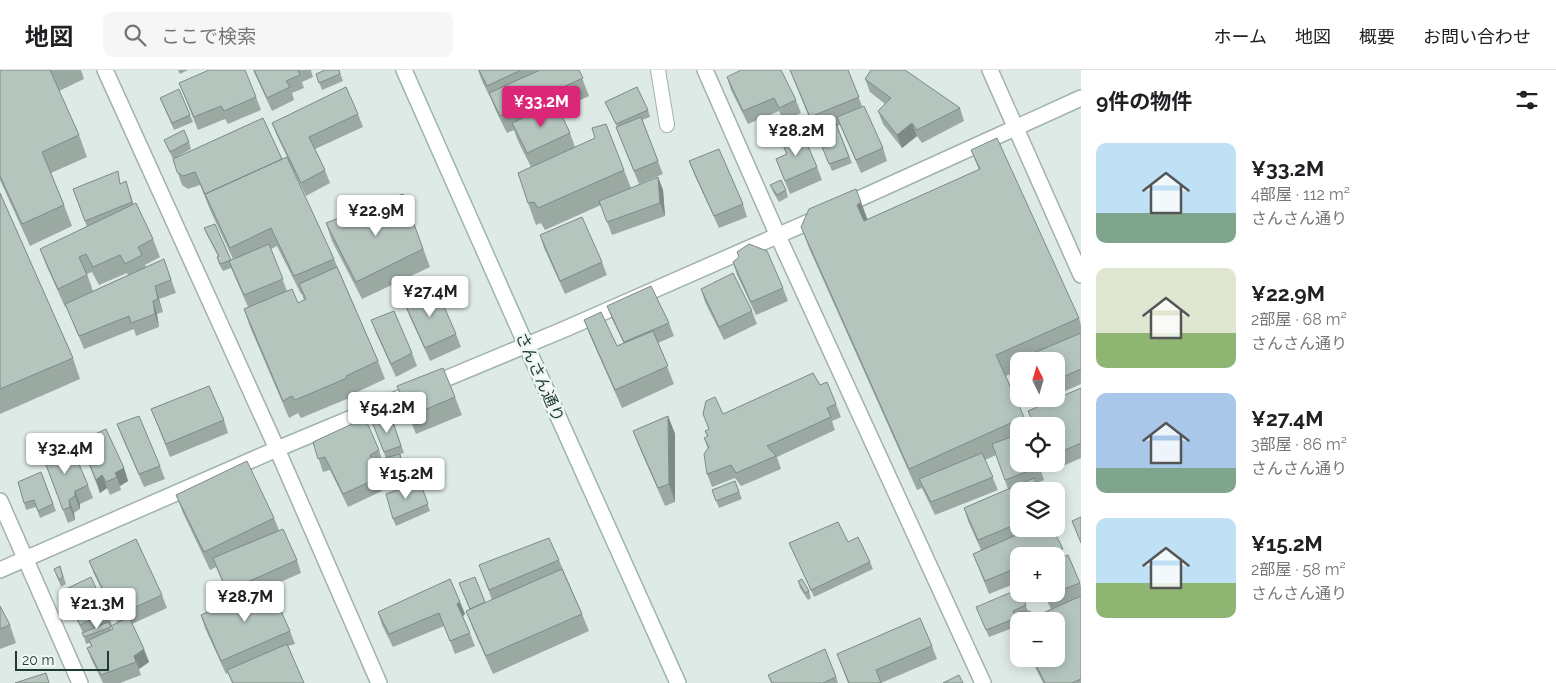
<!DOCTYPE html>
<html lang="ja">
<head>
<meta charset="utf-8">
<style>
	body { margin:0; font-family:Raleway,"Noto Sans JP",sans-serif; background:#f6f6f6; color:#202124; height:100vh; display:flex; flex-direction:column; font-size:19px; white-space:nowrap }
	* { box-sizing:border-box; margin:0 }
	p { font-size:16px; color:#757577 }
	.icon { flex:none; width:28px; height:28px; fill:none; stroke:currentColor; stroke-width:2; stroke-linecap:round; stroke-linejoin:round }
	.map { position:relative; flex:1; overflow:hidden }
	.drawer { display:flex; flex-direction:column; background:#fff; width:475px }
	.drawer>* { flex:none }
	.needle { width:32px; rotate:355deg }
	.fabs { position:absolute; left:1010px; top:282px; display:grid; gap:10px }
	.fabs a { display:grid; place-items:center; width:55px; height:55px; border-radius:10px; background:#fff; box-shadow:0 2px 12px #0003; font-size:25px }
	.scale { position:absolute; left:15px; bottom:12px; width:94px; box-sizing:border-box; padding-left:5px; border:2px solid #1f3a33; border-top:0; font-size:14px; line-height:18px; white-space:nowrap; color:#1f3a33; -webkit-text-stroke:4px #eff7f3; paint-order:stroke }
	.price { position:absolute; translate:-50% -42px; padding:0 11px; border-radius:5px; background:#fff; color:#222; font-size:16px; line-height:32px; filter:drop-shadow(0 1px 2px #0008) }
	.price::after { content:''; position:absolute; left:50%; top:30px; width:15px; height:11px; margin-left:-8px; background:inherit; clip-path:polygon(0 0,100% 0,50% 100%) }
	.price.on { background:#db2777; color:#fff }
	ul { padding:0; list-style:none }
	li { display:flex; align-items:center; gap:15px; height:125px; padding:0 15px }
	li span { display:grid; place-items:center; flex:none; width:140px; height:100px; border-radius:10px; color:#555 }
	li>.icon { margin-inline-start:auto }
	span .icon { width:60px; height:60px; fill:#fffc; stroke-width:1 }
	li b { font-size:21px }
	h2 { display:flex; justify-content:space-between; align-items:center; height:60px; padding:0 15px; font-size:21px }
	header { display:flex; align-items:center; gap:30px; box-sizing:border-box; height:70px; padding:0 25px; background:#fff; border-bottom:1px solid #e0e0e0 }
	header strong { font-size:24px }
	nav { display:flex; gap:28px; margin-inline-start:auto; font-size:18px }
	.search { width:350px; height:45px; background:#f6f6f6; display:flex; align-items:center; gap:12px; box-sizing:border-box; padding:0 18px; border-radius:10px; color:#757577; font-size:19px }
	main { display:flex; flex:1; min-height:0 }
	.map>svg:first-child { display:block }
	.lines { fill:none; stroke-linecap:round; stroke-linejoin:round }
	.lane-casing { stroke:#a1b2ac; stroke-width:16 }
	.street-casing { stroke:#a1b2ac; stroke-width:18 }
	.secondary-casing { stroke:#9db6ad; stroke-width:18 }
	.lane { stroke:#fff; stroke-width:14 }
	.street { stroke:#fff; stroke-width:15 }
	.secondary { stroke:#fff; stroke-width:15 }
	.wall { fill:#9ba9a3; fill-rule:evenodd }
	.shaded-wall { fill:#7e8a85 }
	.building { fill:#b4c5be; stroke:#7e8a85 }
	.labels { text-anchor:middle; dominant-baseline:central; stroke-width:5; stroke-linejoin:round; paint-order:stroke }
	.street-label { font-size:16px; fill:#1f3a33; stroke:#eff7f3 }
</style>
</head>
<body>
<header>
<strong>地図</strong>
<div class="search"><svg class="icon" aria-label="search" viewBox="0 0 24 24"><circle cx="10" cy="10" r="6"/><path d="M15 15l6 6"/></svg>ここで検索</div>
<nav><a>ホーム</a><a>地図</a><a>概要</a><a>お問い合わせ</a></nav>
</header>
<main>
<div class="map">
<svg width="1081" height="613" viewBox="0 0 1081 613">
	<rect width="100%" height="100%" fill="#deeae5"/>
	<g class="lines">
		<g class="lane-casing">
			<path id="lane" d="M658,0L667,55"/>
		</g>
		<g class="street-casing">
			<path id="street" d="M105,0L277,379L379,613
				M705,0L778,166L983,613
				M990,0L1081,205
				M841,137L1081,28
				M0,431L80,613
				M0,500L277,379L565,259L820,147"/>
		</g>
		<g class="secondary-casing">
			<path id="secondary" d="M404,0L526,275L678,613"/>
		</g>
		<use href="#lane" class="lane"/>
		<use href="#street" class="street"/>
		<use href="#secondary" class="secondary"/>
	</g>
	<path class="wall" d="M0,0H81L84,9L59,21L79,65L87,87L51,103L64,135L72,156L30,176L0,110Z
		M178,0H188L180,4Z
		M253,0H312L311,1L313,7L302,12L304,18L292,23L294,30L272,41Z
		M339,0L343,11L322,20L316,4Z
		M478,0H579L589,26L559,40L570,63L575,77L624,100L631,118L658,107L663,120L665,146L612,165L601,135L545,160L541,153L536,155L528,133L531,97L518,71L514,60L507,63L496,41L491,29L482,11Z
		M790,0H848L862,36L883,78L887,91L861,103L840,55L837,56L852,93L832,101L817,65H816Z
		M727,7L796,30L801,43L784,51L779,41L748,54L731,20Z
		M865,9L960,38L964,51L922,73L917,66L902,78L883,54L878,41L885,34L870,22Z
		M179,13L256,27L261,40L228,54L225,49L198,60Z
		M160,28L190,45L193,52L174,60Z
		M605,32L648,40L650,47L642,50L663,104L639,114L621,70L616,57L617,56Z
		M358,44L363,57L315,79L325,100L330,113L306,126L277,66L272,53Z
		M263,48L282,89L334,189L378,291L385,309L353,324L354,326L301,348L298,343L289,348L250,257L244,239L248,237L231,198L223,201L219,194L217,187L218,186L207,165L204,158L231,190L233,189L211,142L200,115L188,119L182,115L173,89ZM277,176L301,224H302L304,230L298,233L287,221L271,179Z
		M164,70L189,72L191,79L173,89Z
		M781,70L817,97L822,110L790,124L776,89L786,84Z
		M971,80L1079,248L1081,255V314L1056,325V291H1019V300L1006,306L1028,356H1019V394H1039L1044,410L1019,421V459H1053L1065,486L1080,513L1081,516V613H1043L1031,589H1056V551H1020L1019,546L1016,548L1018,554H1019V559L1018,556L989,567L976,537L1021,524L1028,541L1032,548L1063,534L1051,539L1045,527L1036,530L1033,524H1056V486H1019V512L989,524L973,484L981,480L968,451L964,438L1008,419L996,385L985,390L998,420L935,445L922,418L917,420L809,178L801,157L868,149L979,100Z
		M689,91L743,134L747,147L719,158L694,104Z
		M122,113L130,124L133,134L153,169L160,187L145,195L146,197L164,189L176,223L159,229L163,242L157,244L159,257L136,266L134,259L84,279L66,236L65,237L47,197L40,179L87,157L73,119ZM92,202L99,215L127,203L128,205L93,221L87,204Z
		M770,115L786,120L788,127L779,132L773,122Z
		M0,123L73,288L80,309L0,344Z
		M403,124L430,197L362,229L332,171L326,153Z
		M540,165L602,192L607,205L565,224L544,178Z
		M733,192L783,218L788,231L756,245L737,205Z
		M701,219L752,241L757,254L724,270L705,232Z
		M404,232L456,264L461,277L430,291L409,245Z
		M607,236L669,253L674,266L658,273L674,314L622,338L591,268L584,250L617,276L624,274L612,249Z
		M371,250L412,283L417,296L396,307L376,263Z
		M820,315L836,334L841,347L832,351L835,360L777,387L781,399L741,416L735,408L712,417L707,404L708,379L704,368L707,367L705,361L709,359L723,344Z
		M397,316L455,327L462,345L416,364Z
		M1081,318V388L1054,400L1051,394H1056V356H1034L1028,341Z
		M151,339L224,350L228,363L170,387Z
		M391,346L404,383L400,384L402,390L408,388L418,412H420L430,441L396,456L393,449L397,420L385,388H386L372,352Z
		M668,346L675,364V432L665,436L640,379L633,361Z
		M117,354L160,396L165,409L144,417L122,367Z
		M313,372L379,380L383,393L374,398L382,421L348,437L330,400L323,402Z
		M85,384L124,398L128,411L120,416L121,420L110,425L107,418L100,423Z
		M43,387L88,415L93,428L80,434V439L74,443L75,450L68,453Z
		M41,402L56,441L40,448L36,437L26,440L24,433Z
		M735,411L742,429L719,438L712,420Z
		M176,425L274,448L279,460L297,490L301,503L269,517L290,561L295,574L288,576L304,613H232L228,603L226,604L205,558L201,545L231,532L216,497L210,500L183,443Z
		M848,472L870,492L873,499L814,527L789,473Z
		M559,490L582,544L589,561L493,604L473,559L466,541L470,540L459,513L485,533L492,530L479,495Z
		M89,491L162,525L167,538L132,554L149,592L139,599L141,605L120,613H103L92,591L87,578L91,576L90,573L86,574L83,563L69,533L64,520L107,542L112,555L110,556L111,560L113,559L118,553L94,504Z
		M60,496L66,514L61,517L54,499Z
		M798,511L809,521L811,528L808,530L800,518Z
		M460,532L465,544L463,546L475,576L455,584L444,556L393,577L382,555L378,542Z
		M0,536L10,555L16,573L0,579Z
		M932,576L937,589L881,613H848L837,584Z
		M768,605L836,607L838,613H771Z"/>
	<path class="shaded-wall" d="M912,53L917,66L902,78L897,65Z
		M658,107L663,120L665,146L660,133Z
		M126,111L130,124L137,145L132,132Z
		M861,132L869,153L865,157L857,135Z
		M155,216L163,242L158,229Z
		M153,231L157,244L159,257L155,244Z
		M668,346L675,364V432L669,414Z
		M124,398L128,411L120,416L115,403Z
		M102,405L107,418L100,423L96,410Z
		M75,421L80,434V439L75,426Z
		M69,430L74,443L75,450L70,437Z
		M460,532L465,544L462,547L457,534Z
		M144,579L149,592L139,599L134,586Z"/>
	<path class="building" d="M0,0H50L79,65L42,82L64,135L22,154L0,106Z
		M209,0H245L256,27L224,41L221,36L194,47L179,13Z
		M254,0H298L300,5L286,11L290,17L267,28Z
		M325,0H339L340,4L319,13L316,4Z
		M479,0H521L487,16Z
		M540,0H579L583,8L500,46L489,23Z
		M741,0H781L796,30L779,38L774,28L743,41L727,7Z
		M790,0H848L859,27L810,47Z
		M871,0H905L960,38L917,60L912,53L897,65L878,41L891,28L865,9Z
		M346,17L358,44L309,67L325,100L301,113L272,53Z
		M637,17L648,40L616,54L605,32Z
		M179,19L190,45L172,53L160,28Z
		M556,33L570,63L527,83L512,53Z
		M864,36L883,78L856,90L837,47Z
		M641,47L658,91L634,101L616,57Z
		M263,48L282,89L205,124L195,102L183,106L177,102L173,89Z
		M606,54L624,100L538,138L534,132L528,133L518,103L595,68L592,58Z
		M836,54L849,87L829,94L816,62Z
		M184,60L189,72L170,82L164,70Z
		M802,62L817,97L785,111L776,89L787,84L781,70Z
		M997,68L1079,248L996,285L1024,347L909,399L801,157L809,139L856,119L861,132L857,135L864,151L980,99L971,80Z
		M719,79L743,134L714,146L689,91Z
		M287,87L334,189L294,206L271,158L230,178L205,124Z
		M118,101L120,114L126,111L132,132L85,151L73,119Z
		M658,107L660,133L607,152L599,131Z
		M781,110L786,120L777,125L770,115Z
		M0,123L73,288L0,319Z
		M403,124L423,179L356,212L326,153Z
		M136,133L153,169L138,177L142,185L125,194L120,185L93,197L86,184L79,187L87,205L58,219L40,179Z
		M582,147L602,192L560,211L540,165Z
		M215,154L231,190L220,194L217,187L219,186L204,158Z
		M269,174L283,209L244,225L229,191Z
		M749,174L767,181L783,218L751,232L733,192L739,187L737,182Z
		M164,189L171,210L155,216L158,229L153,231L155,244L131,253L129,246L79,266L65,234Z
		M337,197L378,291L346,306L347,308L295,330L292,326L283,331L244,239L292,219L298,233L306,229L299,214Z
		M733,203L752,241L719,257L701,219Z
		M651,216L669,253L624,272L607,236Z
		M436,218L456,264L425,278L404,232Z
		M394,241L412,283L391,294L371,250Z
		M601,242L617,276L653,261L668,296L615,320L584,250Z
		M1081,263V299L1056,310V291H1032L1029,285Z
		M443,298L455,327L410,346L397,316Z
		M813,303L820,315L827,312L836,334L827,338L831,347L767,376L776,386L736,403L731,395L707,404L704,384L709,377L704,368L708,366L705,361L709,359L703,344L706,331L715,327L723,344Z
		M209,316L224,350L166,374L151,339Z
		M1081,318V373L1056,384V356H1035L1028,341Z
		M139,346L160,396L139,404L117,354Z
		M391,346L401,376L384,382L372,352Z
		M668,346L669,414L658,418L633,361Z
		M365,348L379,380L370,385L378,408L343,424L325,387L318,389L313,372Z
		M106,359L124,398L115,403L117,407L106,412L102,405L96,410L80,371Z
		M1019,364V394H1038L1039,397L1005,410L992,374Z
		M71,376L88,415L75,421V426L69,430L70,437L63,440L43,387Z
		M982,383L993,407L931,432L919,409Z
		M400,384L401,391L408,388L416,408L396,417L385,388Z
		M247,391L274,448L204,482L176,425Z
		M41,402L53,434L38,441L34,430L24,433L18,412Z
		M1034,408L1040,421H1019V453L978,470L964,438Z
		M735,411L739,422L716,431L712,420Z
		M420,412L428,434L393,449L386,424Z
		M1081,447V473L1072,451Z
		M838,452L848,472L858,467L870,492L811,520L789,473Z
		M283,459L297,490L227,521L213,488Z
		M1030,459H1053L1063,479L1045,486H1019V497L985,511L973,484Z
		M549,468L559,490L489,520L479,495Z
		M136,469L162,525L116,546L89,491Z
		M1068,485L1080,513L1056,522V490Z
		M60,496L63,507L59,510L54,499Z
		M562,499L582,544L486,586L466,541Z
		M91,507L107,542L80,555L64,520Z
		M475,507L485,532L470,539L459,513Z
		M450,509L460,532L457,534L470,563L450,571L439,543L389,564L378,542Z
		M802,509L809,521L805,523L798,511Z
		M269,515L290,561L221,591L201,545Z
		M1019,519V524H1021L1026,535L1013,541L1016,548L986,560L976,537Z
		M1081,526V609L1072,613H1045L1033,589H1056V551H1025Z
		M0,536L10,555L0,559Z
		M1030,541L1031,549L1020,550L1018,542Z
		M129,547L144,579L134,586L136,592L101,605L87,578L92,576L89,570L113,559L111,556Z
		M920,548L932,576L876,600L881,613H849L837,584Z
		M108,552L111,557L84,567L82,563Z
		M287,574L304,613H233L227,600Z
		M825,579L836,607L823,613H772L768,605Z
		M46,603L49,613H15Z
		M959,605L963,613H943Z"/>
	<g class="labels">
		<g class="street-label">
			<text transform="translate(540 307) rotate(66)">さんさん通り</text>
		</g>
	</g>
</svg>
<div class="fabs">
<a><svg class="needle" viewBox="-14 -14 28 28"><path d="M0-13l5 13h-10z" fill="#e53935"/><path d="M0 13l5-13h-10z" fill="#757577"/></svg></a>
<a><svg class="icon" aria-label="locate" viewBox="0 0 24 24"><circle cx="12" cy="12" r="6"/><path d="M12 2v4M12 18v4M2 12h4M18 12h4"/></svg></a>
<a><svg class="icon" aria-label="layers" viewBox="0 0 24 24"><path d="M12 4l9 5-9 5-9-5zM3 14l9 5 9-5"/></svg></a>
<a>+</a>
<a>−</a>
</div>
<div class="scale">20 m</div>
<b class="price on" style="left:541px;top:58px">¥33.2M</b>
<b class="price" style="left:796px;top:87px">¥28.2M</b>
<b class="price" style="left:376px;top:167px">¥22.9M</b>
<b class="price" style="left:430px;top:248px">¥27.4M</b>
<b class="price" style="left:387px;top:364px">¥54.2M</b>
<b class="price" style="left:65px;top:405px">¥32.4M</b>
<b class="price" style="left:406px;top:430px">¥15.2M</b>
<b class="price" style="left:245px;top:553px">¥28.7M</b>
<b class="price" style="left:97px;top:560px">¥21.3M</b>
</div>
<section class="drawer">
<h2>9件の物件<svg class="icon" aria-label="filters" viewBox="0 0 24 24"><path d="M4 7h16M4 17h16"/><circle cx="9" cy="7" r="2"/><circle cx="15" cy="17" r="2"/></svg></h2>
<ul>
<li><span style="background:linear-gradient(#bfe0f5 70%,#7fa58c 0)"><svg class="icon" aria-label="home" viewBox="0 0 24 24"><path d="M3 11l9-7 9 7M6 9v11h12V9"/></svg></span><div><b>¥33.2M</b><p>4部屋 · 112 m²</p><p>さんさん通り</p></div></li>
<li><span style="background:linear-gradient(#dfe7d0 65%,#8fb573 0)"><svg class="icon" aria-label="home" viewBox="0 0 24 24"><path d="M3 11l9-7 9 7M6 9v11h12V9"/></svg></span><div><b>¥22.9M</b><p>2部屋 · 68 m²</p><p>さんさん通り</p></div></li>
<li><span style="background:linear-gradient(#a9c7e8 75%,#7fa58c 0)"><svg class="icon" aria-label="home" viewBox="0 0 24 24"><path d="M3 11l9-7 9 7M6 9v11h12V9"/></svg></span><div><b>¥27.4M</b><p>3部屋 · 86 m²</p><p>さんさん通り</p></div></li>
<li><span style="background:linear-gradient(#bfe0f5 65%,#8fb573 0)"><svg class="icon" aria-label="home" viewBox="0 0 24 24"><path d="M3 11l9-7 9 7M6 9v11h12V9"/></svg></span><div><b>¥15.2M</b><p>2部屋 · 58 m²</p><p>さんさん通り</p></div></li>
</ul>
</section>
</main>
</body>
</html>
